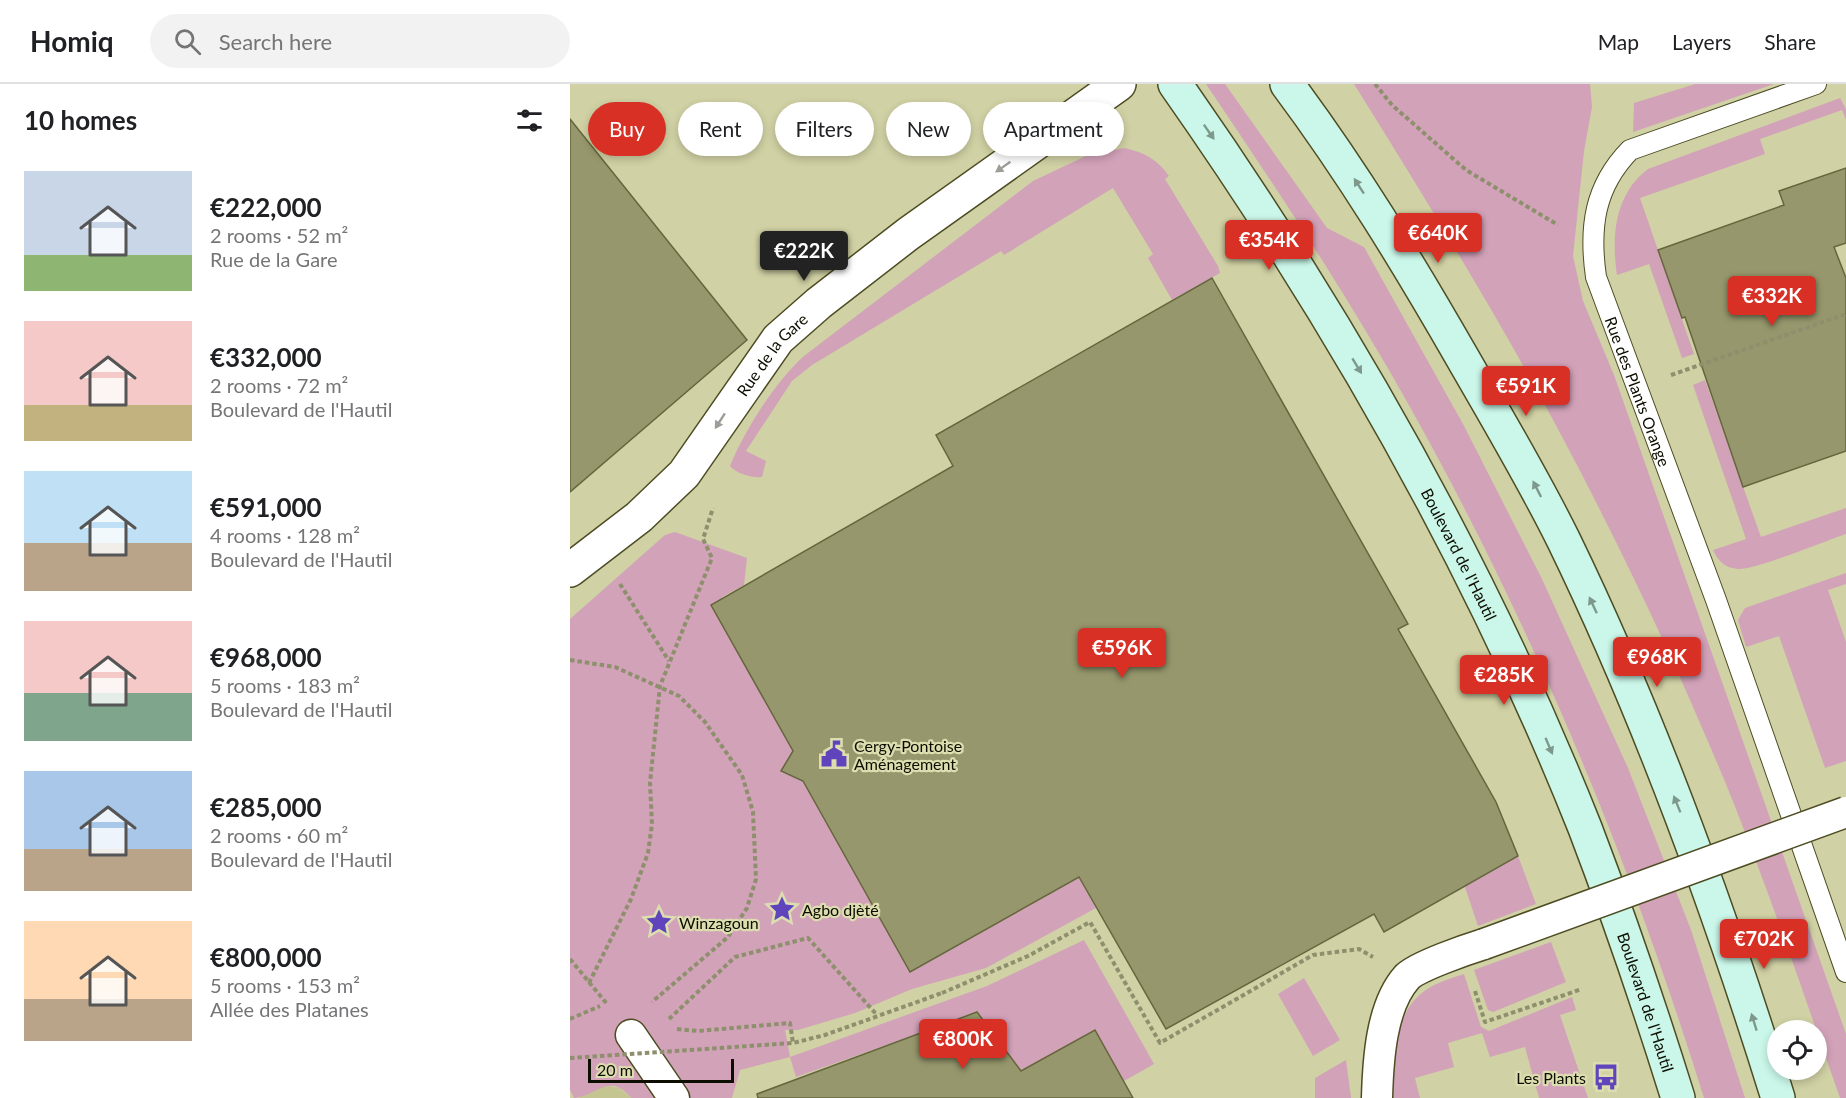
<!DOCTYPE html>
<html lang="en">
<head>
<meta charset="utf-8">
<style>
	body { margin:0; font-family:Lato,sans-serif; background:#f2f2f2; color:#202124; height:100vh; display:flex; flex-direction:column; font-size:22px; white-space:nowrap }
	* { box-sizing:border-box; margin:0 }
	p { font-size:20px; color:#757577 }
	.icon { flex:none; width:33px; height:33px; fill:none; stroke:currentColor; stroke-width:2; stroke-linecap:round; stroke-linejoin:round }
	.map { position:relative; flex:1; overflow:hidden }
	.panel { display:flex; flex-direction:column; background:#fff; width:570px }
	.panel>* { flex:none }
	.hud { position:absolute; left:18px; top:18px; width:570px; height:54px; display:flex; gap:12px }
	.buttons { position:absolute; left:1197px; top:936px; display:grid; gap:12px }
	.buttons a { display:grid; place-items:center; width:60px; height:60px; border-radius:50%; background:#fff; box-shadow:0 3px 9px #0003; font-size:30px }
	.scale { position:absolute; left:18px; bottom:15px; width:146px; box-sizing:border-box; padding-left:6px; border:3px solid #0d0d01; border-top:0; font-size:16px; line-height:21px; white-space:nowrap; color:#0d0d01; -webkit-text-stroke:4px #dddeb0; paint-order:stroke }
	.price { position:absolute; translate:-50% -51px; padding:0 14px; border-radius:6px; background:#d93025; color:#fff; font-size:20px; line-height:39px; filter:drop-shadow(0 2px 3px #0008) }
	.price::after { content:''; position:absolute; left:50%; top:36px; width:18px; height:14px; margin-left:-9px; background:inherit; clip-path:polygon(0 0,100% 0,50% 100%) }
	.price.on { background:#222; color:#fff }
	ul { padding:0; list-style:none }
	li { display:flex; align-items:center; gap:18px; height:150px; padding:0 24px }
	li span { display:grid; place-items:center; flex:none; width:168px; height:120px; border-radius:0px; color:#555 }
	li>.icon { margin-inline-start:auto }
	span .icon { width:72px; height:72px; fill:#fffc; stroke-width:1 }
	li b { font-size:26px }
	h2 { display:flex; justify-content:space-between; align-items:center; height:72px; padding:0 24px; font-size:26px }
	.chip { padding:0 21px; border-radius:27px; background:#fff; box-shadow:0 3px 9px #0003; font-size:21px; line-height:54px }
	.chip.on { background:#d93025; color:#fff }
	header { display:flex; align-items:center; gap:36px; box-sizing:border-box; height:84px; padding:0 30px; background:#fff; border-bottom:2px solid #e0e0e0 }
	header strong { font-size:28px }
	nav { display:flex; gap:33px; margin-inline-start:auto; font-size:21px }
	.search { width:420px; height:54px; background:#f2f2f2; display:flex; align-items:center; gap:15px; box-sizing:border-box; padding:0 21px; border-radius:33px; color:#757577; font-size:22px }
	main { display:flex; flex:1; min-height:0 }
	.map>svg:first-child { display:block }
	.built { fill:#c4c590 }
	.green { fill:#d2a2b9 }
	.building { fill:#96976c; stroke:#65663c; stroke-width:1.5 }
	.lines { fill:none; stroke-linecap:round; stroke-linejoin:round }
	.service-casing { stroke:#4d4c23; stroke-width:22 }
	.pedestrian-casing { stroke:#4d4c23; stroke-width:33 }
	.minor-casing { stroke:#4d4c23; stroke-width:36 }
	.secondary-casing { stroke:#4d4c23; stroke-width:36 }
	.path { stroke:#8e8f6d; stroke-width:4; stroke-dasharray:4.5 3; stroke-linecap:butt }
	.service { stroke:#fff; stroke-width:20 }
	.pedestrian { stroke:#fff; stroke-width:30 }
	.minor { stroke:#fff; stroke-width:33 }
	.secondary { stroke:#caf7e9; stroke-width:33 }
	.pedestrian-bridge-casing { stroke:#4d4c23; stroke-width:33; stroke-linecap:butt }
	.path-bridge { stroke:#8e8f6d; stroke-width:4; stroke-dasharray:4.5 3; stroke-linecap:butt }
	.pedestrian-bridge { stroke:#fff; stroke-width:30 }
	.oneway { fill:#7e998c }
	.oneway2 { fill:#9e9e99 }
	.labels { text-anchor:middle; dominant-baseline:central; stroke-width:4.5; stroke-linejoin:round; paint-order:stroke }
	.street-label { font-size:16px; fill:#0d0d01; stroke:#dddeb0 }
	.poi-label { font-size:16px; fill:#0d0d01; stroke:#dddeb0; text-anchor:start }
</style>
</head>
<body>
<header>
<strong>Homiq</strong>
<div class="search"><svg class="icon" aria-label="search" viewBox="0 0 24 24"><circle cx="10" cy="10" r="6"/><path d="M15 15l6 6"/></svg>Search here</div>
<nav><a>Map</a><a>Layers</a><a>Share</a></nav>
</header>
<main>
<section class="panel">
<h2>10 homes<svg class="icon" aria-label="filters" viewBox="0 0 24 24"><path d="M4 7h16M4 17h16"/><circle cx="9" cy="7" r="2"/><circle cx="15" cy="17" r="2"/></svg></h2>
<ul>
<li><span style="background:linear-gradient(#c9d6e8 70%,#8fb573 0)"><svg class="icon" aria-label="home" viewBox="0 0 24 24"><path d="M3 11l9-7 9 7M6 9v11h12V9"/></svg></span><div><b>€222,000</b><p>2 rooms · 52 m²</p><p>Rue de la Gare</p></div></li>
<li><span style="background:linear-gradient(#f6c9c9 70%,#c2b280 0)"><svg class="icon" aria-label="home" viewBox="0 0 24 24"><path d="M3 11l9-7 9 7M6 9v11h12V9"/></svg></span><div><b>€332,000</b><p>2 rooms · 72 m²</p><p>Boulevard de l'Hautil</p></div></li>
<li><span style="background:linear-gradient(#bfe0f5 60%,#b9a48a 0)"><svg class="icon" aria-label="home" viewBox="0 0 24 24"><path d="M3 11l9-7 9 7M6 9v11h12V9"/></svg></span><div><b>€591,000</b><p>4 rooms · 128 m²</p><p>Boulevard de l'Hautil</p></div></li>
<li><span style="background:linear-gradient(#f6c9c9 60%,#7fa58c 0)"><svg class="icon" aria-label="home" viewBox="0 0 24 24"><path d="M3 11l9-7 9 7M6 9v11h12V9"/></svg></span><div><b>€968,000</b><p>5 rooms · 183 m²</p><p>Boulevard de l'Hautil</p></div></li>
<li><span style="background:linear-gradient(#a9c7e8 65%,#b9a48a 0)"><svg class="icon" aria-label="home" viewBox="0 0 24 24"><path d="M3 11l9-7 9 7M6 9v11h12V9"/></svg></span><div><b>€285,000</b><p>2 rooms · 60 m²</p><p>Boulevard de l'Hautil</p></div></li>
<li><span style="background:linear-gradient(#ffd9b3 65%,#b9a48a 0)"><svg class="icon" aria-label="home" viewBox="0 0 24 24"><path d="M3 11l9-7 9 7M6 9v11h12V9"/></svg></span><div><b>€800,000</b><p>5 rooms · 153 m²</p><p>Allée des Platanes</p></div></li>
</ul>
</section>
<div class="map">
<svg width="1276" height="1014" viewBox="0 0 1276 1014">
	<rect width="100%" height="100%" fill="#d0d1a4"/>
	<path class="built" d="M39,1002L49,1004L61,1014H9L27,1004Z"/>
	<path class="green" d="M636,0H655L757,144L794,163L893,340L972,495L1058,684L1121,846L1175,1014H1134C1060,775 962,541 840,323C778,212 707,105 636,0Z
		M784,0H1020L1022,23L1014,67L1003,172L1013,217L1044,291L1276,950V1014H1270C1234,911 1199,807 1158,705C1120,613 1078,521 1033,432C959,283 872,141 784,0Z
		M1125,0H1204L1063,48L1064,19Z
		M1270,14L1276,25V36L1272,26L1190,55L1195,70L1070,114L1124,270L1112,274L1079,180L1047,191C1041,152 1045,110 1078,85Z
		M555,64C575,69 587,75 599,92L595,95L648,182L650,189L602,216L578,174L583,170L543,104L434,171L431,167L242,281L222,297L176,367L196,377L192,393C182,394 167,390 160,382C175,346 205,298 234,272L463,97L518,71Z
		M1135,296L1191,453L1276,424V450C1255,457 1185,486 1168,485C1155,484 1148,477 1143,466L1176,455L1123,301Z
		M105,448L177,474L174,501L152,513L166,538L154,545L203,631L240,610L233,697L341,888L366,539L526,824L416,884L342,905L285,929L228,946H215L220,973L417,902L514,856L584,980L554,997L524,946L458,984L442,989L407,929L226,993L220,973L170,986L162,1014H61C39,987 26,1013 4,1014L0,1006V535L95,451Z
		M1276,489V500L1258,506L1276,558V677L1255,684L1209,552L1176,563L1168,536L1175,524Z
		M896,771L910,794L948,772L966,820L908,842L895,803L884,809L871,785Z
		M981,858L996,898L923,928L918,926L904,886Z
		M894,890L911,943L919,947L1002,913L1006,926L990,931L1018,1014H969L955,963L920,973L912,949L878,959L884,983L845,994L850,1014H822C823,982 823,931 852,909C864,899 879,895 894,890Z
		M734,894L770,956L743,972L708,910Z
		M776,976L781,1014H745V994Z"/>
	<path class="building" d="M0,35L177,256L0,408Z
		M1276,84V159L1264,163L1276,194V367L1173,403L1115,233L1112,234L1088,166L1214,121L1209,107Z
		M642,194L838,540L828,545L926,718L948,772L814,848L804,830L596,945L509,793L340,888L233,697L211,687L223,667L141,521L383,382L366,351Z
		M407,928L451,987L525,946L563,1014H188L187,1010Z"/>
	<g class="lines">
		<g class="service-casing">
			<g id="service">
				<path id="s1" d="M1246,0L1060,66C1024,103 1019,144 1026,193L1146,516L1276,888"/>
			</g>
		</g>
		<g class="pedestrian-casing">
			<path id="pedestrian" d="M61,951L104,1014
				M807,1014C808,977 811,922 837,893C848,882 898,865 914,860"/>
		</g>
		<g class="minor-casing">
			<g id="minor">
				<path id="s2" d="M0,486L69,433L114,390L208,255L249,219L338,150L549,0"/>
			</g>
		</g>
		<g class="secondary-casing">
			<g id="secondary">
				<path id="s3" d="M605,0C768,232 910,480 1015,744C1049,833 1080,924 1108,1014"/>
				<path d="M717,0C782,87 838,179 892,273C927,334 963,394 994,457C1081,636 1149,824 1208,1014"/>
			</g>
		</g>
		<path class="path" d="M805,0L822,21L896,86L988,141
			M1101,291L1276,230
			M50,500L99,577
			M0,576L45,583L109,612L135,638L172,691L183,728L186,795L177,824L158,853L82,918
			M0,875L37,920
			M19,899L61,815L78,769L82,740L80,699L90,602L142,474L133,455L143,424
			M905,907L915,938L1012,905
			M372,909L458,872L520,838L590,959L743,871L789,865L803,873
			M0,935L30,922
			M99,935L165,873L238,854L307,931
			M107,945L128,947L220,939L223,959"/>
		<use href="#service" class="service"/>
		<use href="#pedestrian" class="pedestrian"/>
		<use href="#minor" class="minor"/>
		<use href="#secondary" class="secondary"/>
		<g class="pedestrian-bridge-casing">
			<path id="pedestrian-bridge" d="M914,860L1276,728"/>
		</g>
		<path class="path-bridge" d="M0,974L223,959L255,951L372,909"/>
		<use href="#pedestrian-bridge" class="pedestrian-bridge"/>
	</g>
	<defs><path id="oneway-solid" d="M-6-.8H1V-3.2L6.5 0L1 3.2V.8H-6Z" transform="scale(1.5)"/></defs>
	<g class="oneway">
		<use href="#oneway-solid" transform="translate(639 48) rotate(55)"/>
		<use href="#oneway-solid" transform="translate(789 102) rotate(-123)"/>
		<use href="#oneway-solid" transform="translate(787 282) rotate(59)"/>
		<use href="#oneway-solid" transform="translate(967 405) rotate(-117)"/>
		<use href="#oneway-solid" transform="translate(1023 521) rotate(-115)"/>
		<use href="#oneway-solid" transform="translate(979 662) rotate(67)"/>
		<use href="#oneway-solid" transform="translate(1107 720) rotate(-112)"/>
		<use href="#oneway-solid" transform="translate(1184 938) rotate(-107)"/>
	</g>
	<g class="oneway2">
		<use href="#oneway-solid" transform="translate(433 83) rotate(145)"/>
		<use href="#oneway-solid" transform="translate(150 337) rotate(123)"/>
	</g>
	<defs>
		<g id="civic-bare" transform="scale(2.07)"><path d="M-.6-6.5H3V-4.5H.6V-3L4-1V1h2V6H-6V1h2V-1L-.6-3ZM-1.2 2.5V6h2.4V2.5Z" fill="#6044bc" stroke="#dddeb0" stroke-width="2.5" paint-order="stroke"/></g>
		<g id="sight-bare" transform="scale(2.07)"><path d="M0-6L1.8-2.2L6-1.7L2.9 1.2L3.7 5.4L0 3.3L-3.7 5.4L-2.9 1.2L-6-1.7L-1.8-2.2Z" fill="#6044bc" stroke="#dddeb0" stroke-width="2.5" paint-order="stroke"/></g>
		<g id="bus-bare" transform="scale(2.07)"><path d="M-5-6H5V4H4V6H2V4H-2V6H-4V4H-5ZM-3.5-4V0h7V-4ZM-3.5 1.2v1.5H-2V1.2ZM2 1.2v1.5H3.5V1.2Z" fill="#6044bc" stroke="#dddeb0" stroke-width="2.5" paint-order="stroke"/></g>
	</defs>
	<g fill-rule="evenodd">
		<use href="#civic-bare" x="264" y="670"/>
		<use href="#sight-bare" x="212" y="825"/>
		<use href="#sight-bare" x="89" y="838"/>
		<use href="#bus-bare" x="1036" y="993"/>
	</g>
	<g class="labels">
		<g class="street-label">
			<text stroke="none"><textPath href="#s2" startOffset="298">Rue de la Gare</textPath></text>
			<text stroke="none"><textPath href="#s1" startOffset="456">Rue des Plants Orange</textPath></text>
			<text stroke="none"><textPath href="#s3" startOffset="550">Boulevard de l'Hautil</textPath></text>
			<text stroke="none"><textPath href="#s3" startOffset="1036">Boulevard de l'Hautil</textPath></text>
		</g>
		<g class="poi-label">
			<text x="284" y="661">Cergy-Pontoise<tspan x="284" dy="18">Aménagement</tspan></text>
			<text x="232" y="825">Agbo djèté</text>
			<text x="109" y="838">Winzagoun</text>
			<text x="1016" y="993" text-anchor="end">Les Plants</text>
		</g>
	</g>
</svg>
<div class="buttons">
<a><svg class="icon" aria-label="locate" viewBox="0 0 24 24"><circle cx="12" cy="12" r="6"/><path d="M12 2v4M12 18v4M2 12h4M18 12h4"/></svg></a>
</div>
<div class="scale">20 m</div>
<b class="price" style="left:868px;top:180px">€640K</b>
<b class="price" style="left:699px;top:187px">€354K</b>
<b class="price on" style="left:234px;top:198px">€222K</b>
<b class="price" style="left:1202px;top:243px">€332K</b>
<b class="price" style="left:956px;top:333px">€591K</b>
<b class="price" style="left:552px;top:595px">€596K</b>
<b class="price" style="left:1087px;top:604px">€968K</b>
<b class="price" style="left:934px;top:622px">€285K</b>
<b class="price" style="left:1194px;top:886px">€702K</b>
<b class="price" style="left:393px;top:986px">€800K</b>
<div class="hud">
<a class="chip on">Buy</a>
<a class="chip">Rent</a>
<a class="chip">Filters</a>
<a class="chip">New</a>
<a class="chip">Apartment</a>
</div>
</div>
</main>
</body>
</html>
